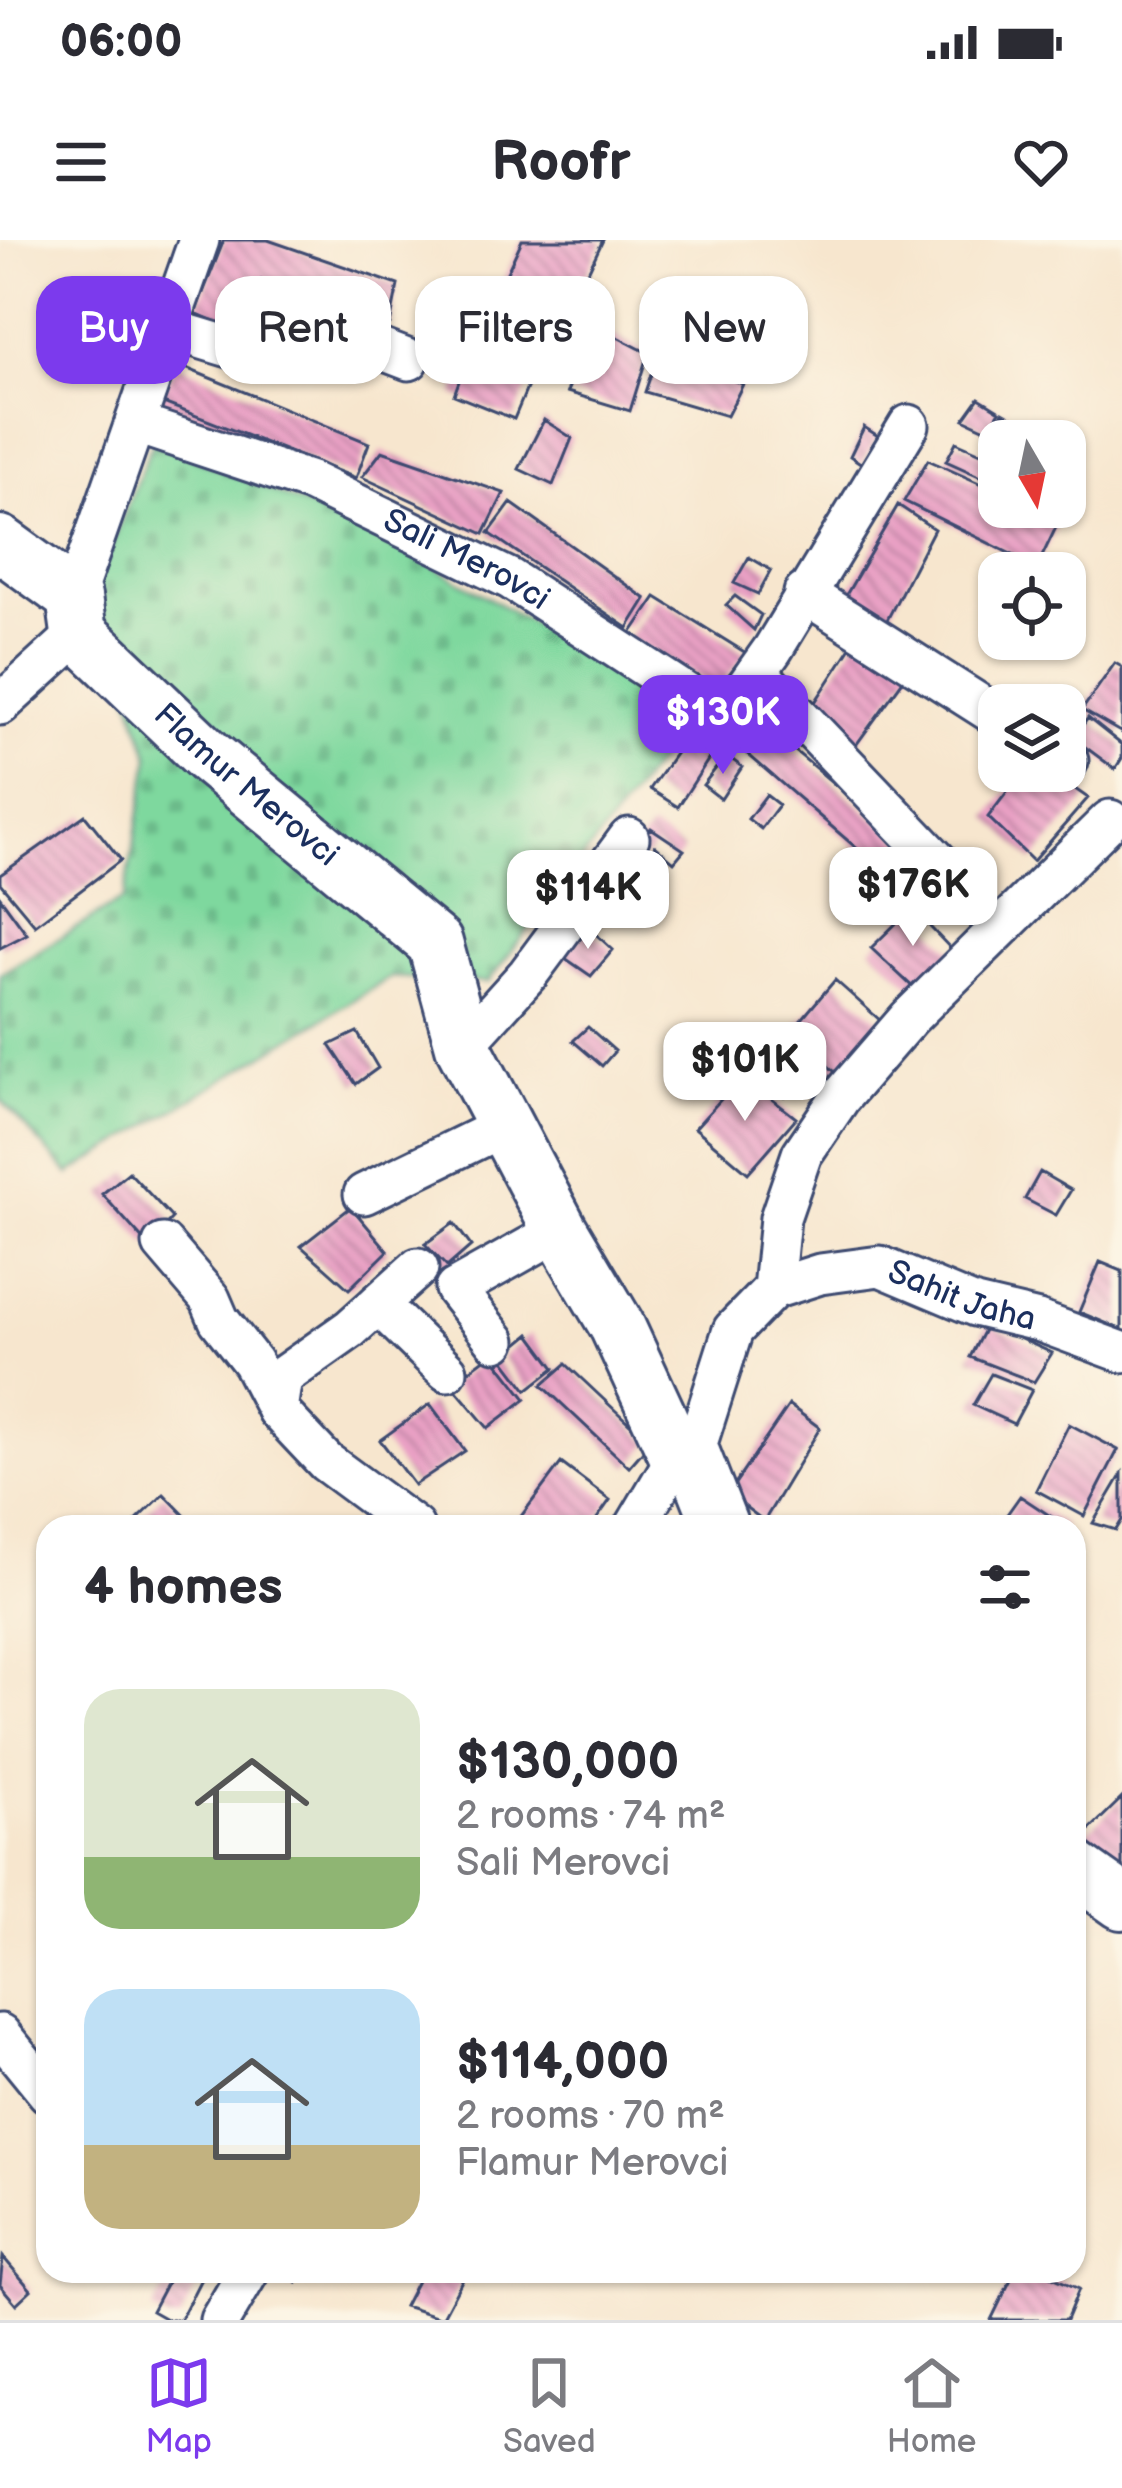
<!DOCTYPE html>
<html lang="en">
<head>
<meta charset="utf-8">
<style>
	body { margin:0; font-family:"Balsamiq Sans",sans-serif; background:#f2f2f3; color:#2b2b33; height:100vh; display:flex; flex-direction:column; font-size:45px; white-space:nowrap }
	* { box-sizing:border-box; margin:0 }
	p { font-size:39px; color:#7c7c81 }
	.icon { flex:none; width:66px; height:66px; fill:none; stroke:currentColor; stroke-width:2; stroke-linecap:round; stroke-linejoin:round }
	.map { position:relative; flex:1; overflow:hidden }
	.drawer { position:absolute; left:36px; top:1275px; width:1050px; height:768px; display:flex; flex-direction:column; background:#fff; border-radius:36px; box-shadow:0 3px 9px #0004 }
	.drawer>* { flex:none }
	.hud { position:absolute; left:36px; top:36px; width:1050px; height:108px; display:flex; gap:24px }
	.needle { width:78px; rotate:171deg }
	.buttons { position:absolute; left:978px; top:180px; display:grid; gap:24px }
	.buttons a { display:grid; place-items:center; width:108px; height:108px; border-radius:24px; background:#fff; box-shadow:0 3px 9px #0004; font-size:60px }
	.price { position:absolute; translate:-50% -102px; padding:0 27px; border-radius:24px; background:#fff; color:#222; font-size:39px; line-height:78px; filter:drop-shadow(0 3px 6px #0008) }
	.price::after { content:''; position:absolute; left:50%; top:72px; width:36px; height:27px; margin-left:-18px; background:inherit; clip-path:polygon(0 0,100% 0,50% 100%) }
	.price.on { background:#7c3aed; color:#fff }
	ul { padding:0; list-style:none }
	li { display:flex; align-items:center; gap:36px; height:300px; padding:0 48px }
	li span { display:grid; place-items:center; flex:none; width:336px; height:240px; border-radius:36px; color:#555 }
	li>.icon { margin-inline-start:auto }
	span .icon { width:144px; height:144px; fill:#fffc; stroke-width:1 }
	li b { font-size:51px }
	h2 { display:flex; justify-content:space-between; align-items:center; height:144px; padding:0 48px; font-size:51px }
	.pill { padding:0 42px; border-radius:36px; background:#fff; box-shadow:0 3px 9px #0004; font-size:42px; line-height:108px }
	.pill.on { background:#7c3aed; color:#fff }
	.status { display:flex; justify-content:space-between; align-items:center; height:84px; padding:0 60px; background:#fff; direction:ltr }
	.status svg { height:33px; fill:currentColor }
	header { display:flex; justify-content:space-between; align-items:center; height:156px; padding:0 48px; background:#fff; font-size:54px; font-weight:800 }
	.menu { display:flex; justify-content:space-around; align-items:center; height:168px; border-top:3px solid #e1e1e2; background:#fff; font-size:33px; color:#7c7c81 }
	.menu a { display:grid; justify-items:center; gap:6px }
	.menu .on { color:#7c3aed }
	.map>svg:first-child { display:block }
	.cemetery { fill:url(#cemetery-stones); stroke:#4c847e; stroke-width:3 }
	.building { fill:url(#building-back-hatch) }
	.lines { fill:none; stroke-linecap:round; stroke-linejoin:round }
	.street-casing { stroke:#3c4a6f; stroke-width:45 }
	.secondary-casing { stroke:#3c4a6f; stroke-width:60 }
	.street { stroke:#fff; stroke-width:39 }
	.secondary { stroke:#fff; stroke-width:54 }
	.labels { text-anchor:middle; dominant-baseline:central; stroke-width:9; stroke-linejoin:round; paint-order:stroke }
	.street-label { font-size:33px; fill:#1b2f5e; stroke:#fcf5e5 }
</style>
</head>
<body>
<div class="status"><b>06:00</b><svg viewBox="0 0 49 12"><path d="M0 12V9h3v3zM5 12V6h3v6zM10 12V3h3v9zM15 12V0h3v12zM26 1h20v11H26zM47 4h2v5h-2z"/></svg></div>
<header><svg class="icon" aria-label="menu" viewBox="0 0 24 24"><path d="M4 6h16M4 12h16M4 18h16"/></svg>Roofr<svg class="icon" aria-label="heart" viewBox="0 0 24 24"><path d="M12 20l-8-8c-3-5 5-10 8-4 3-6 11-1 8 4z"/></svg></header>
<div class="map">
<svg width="1122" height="2080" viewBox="0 0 1122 2080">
	<defs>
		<pattern id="cemetery-stones" width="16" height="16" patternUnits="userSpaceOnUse" patternTransform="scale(3)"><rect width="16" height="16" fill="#7ed89e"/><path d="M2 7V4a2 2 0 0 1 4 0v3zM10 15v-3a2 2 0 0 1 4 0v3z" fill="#6cba8a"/></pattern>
		<pattern id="building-back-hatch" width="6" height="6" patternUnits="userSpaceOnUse" patternTransform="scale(3)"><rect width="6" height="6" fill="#e9a0c4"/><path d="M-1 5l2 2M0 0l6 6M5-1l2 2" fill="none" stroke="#bc83a2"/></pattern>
	</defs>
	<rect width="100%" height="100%" fill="#fcf5e5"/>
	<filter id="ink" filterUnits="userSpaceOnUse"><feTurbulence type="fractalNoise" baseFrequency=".00833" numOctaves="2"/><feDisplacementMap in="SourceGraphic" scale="24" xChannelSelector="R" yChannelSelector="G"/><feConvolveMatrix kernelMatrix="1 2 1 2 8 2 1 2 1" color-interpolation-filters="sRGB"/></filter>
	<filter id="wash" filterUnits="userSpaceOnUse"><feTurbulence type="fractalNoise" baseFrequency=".004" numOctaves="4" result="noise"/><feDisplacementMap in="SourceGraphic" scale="48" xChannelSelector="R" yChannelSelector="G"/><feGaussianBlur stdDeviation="2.7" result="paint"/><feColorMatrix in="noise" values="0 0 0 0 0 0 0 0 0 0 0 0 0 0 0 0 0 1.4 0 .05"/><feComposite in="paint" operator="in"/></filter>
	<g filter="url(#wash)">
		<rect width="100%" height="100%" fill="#f7e6ce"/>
		<path class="cemetery" d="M153,201L384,298L693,475L488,742L391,737L69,934L0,859V734L124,659L150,517L94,350Z"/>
		<g id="blocks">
			<path class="building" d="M224,0H268L398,45L390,84L261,40L223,85L195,73Z
				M522,0H603L567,76L498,52Z
				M480,84L543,110L514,179L454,155Z
				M594,85L648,113L630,171L567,152Z
				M658,114L743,144L727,176L645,152Z
				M176,124L369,203L356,238L158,161Z
				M979,158L1000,171L988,190L964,179Z
				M1003,172L1026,185L1019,201L994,189Z
				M544,180L572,198L553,245L519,229Z
				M864,187L878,196L862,224L850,216Z
				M956,202L999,221V245L946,221Z
				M382,211L504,253L484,294L362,237Z
				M928,220L999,252V267H1033L1060,279L1037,327L904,261Z
				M511,263L646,359L628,388L489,293Z
				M898,265L934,289L884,386L838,369Z
				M749,317L771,330L758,354L734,343Z
				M735,356L761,375L754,390L726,365Z
				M656,357L746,413L718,448L628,398Z
				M861,392L912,428L854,508L808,473Z
				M1115,423L1122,427V493L1082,470Z
				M742,466L904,603L883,631L722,492Z
				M1088,478L1122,505V518L1115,529L1073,498Z
				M700,479L722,498L678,567L650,549Z
				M726,515L742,527L721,559L703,545Z
				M1023,531H1049L1088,558L1033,621L988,577Z
				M766,555L779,565L761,589L748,579Z
				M85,575L121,620L35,685L0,643V635Z
				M651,588L684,610L674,622L655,606L646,618L633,610Z
				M0,657L27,694L0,708Z
				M912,668L953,711L917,751L871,708Z
				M587,686L613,710L591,736L562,716Z
				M835,740L882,782L835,832L791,792Z
				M588,787L615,811L602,826L573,801Z
				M357,792L378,828L356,844L330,805Z
				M761,816L796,847L785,857L747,828Z
				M742,836L796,878L748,933L695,888Z
				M129,932L172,978L147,1004L102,954Z
				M1040,932L1071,950L1056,975L1025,959Z
				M351,967L388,1011L349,1049L301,1006Z
				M454,983L471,1006L447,1027L425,1004Z
				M1100,1022L1122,1031V1090L1079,1072Z
				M987,1084L1052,1113L1034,1142L970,1117Z
				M530,1094L555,1128L527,1150L502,1117Z
				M491,1114L526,1159L488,1188L451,1144Z
				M566,1124L650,1203L629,1227L542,1145Z
				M991,1134L1032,1150L1014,1184L973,1165Z
				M430,1164L465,1211L414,1245L380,1200Z
				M789,1165L820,1188L764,1281L728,1254Z
				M1069,1184L1118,1210L1084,1276L1036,1250Z
				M561,1223L610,1260L591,1287H529L519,1279Z
				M1122,1234V1280L1116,1290L1093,1283Z
				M164,1254L196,1287H134L132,1285Z
				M1020,1256L1067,1287H998Z
				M1122,1558V1641L1082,1597Z
				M3,2017L31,2050L16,2064L0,2045Z
				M173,2031H205L180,2080H168L152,2071Z
				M276,2031H302L297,2042Z
				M422,2031H467L442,2078L404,2066Z
				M1015,2031H1039L1079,2049L1066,2080H991Z"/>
		</g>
	</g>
	<g filter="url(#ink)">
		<use href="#blocks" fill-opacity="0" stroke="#3c4a6f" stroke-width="3"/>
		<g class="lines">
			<g class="street-casing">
				<g id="street">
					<path d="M163,87L259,116L279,70L409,120"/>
					<path id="s1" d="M137,184L311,242L510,339L724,478L773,409L909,185"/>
					<path d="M804,353L999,477"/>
					<path d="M74,357L199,0"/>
					<path d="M757,432L946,630"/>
					<path d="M0,465L79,393"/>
					<path d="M1065,519L1068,521"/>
					<path d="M463,806L528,734L629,598"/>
					<path d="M364,954L506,885"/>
					<path d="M163,1004L210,1059L219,1080L252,1122L277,1170"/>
					<path d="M773,1049L780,978L802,914L840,858L909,778L1110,580"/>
					<path d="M378,1064L447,1131"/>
					<path d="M496,1101L455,1049L560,990"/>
					<path id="s2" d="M693,1216L733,1090L773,1049L820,1034L880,1026L975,1066L1038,1081L1122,1112"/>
					<path d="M414,1287L326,1222L277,1170L282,1137L350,1089L418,1028"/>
					<path d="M635,1287L677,1216"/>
					<path d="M0,1794L48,1853"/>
					<path d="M220,2080L249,2031"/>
				</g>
			</g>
			<g class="secondary-casing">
				<g id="secondary">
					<path id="s3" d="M0,303L74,357L79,393L208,516L435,703L463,806L560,990L617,1086L677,1216H693L721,1287"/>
					<path d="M1074,1628L1122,1662"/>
				</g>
			</g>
			<use href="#street" class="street"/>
			<use href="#secondary" class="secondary"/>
		</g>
	</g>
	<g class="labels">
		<g class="street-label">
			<text stroke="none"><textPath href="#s1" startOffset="357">Sali Merovci</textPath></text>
			<text stroke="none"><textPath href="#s3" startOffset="354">Flamur Merovci</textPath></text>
			<text stroke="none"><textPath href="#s2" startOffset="387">Sahit Jaha</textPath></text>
		</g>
	</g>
</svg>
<div class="buttons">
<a><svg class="needle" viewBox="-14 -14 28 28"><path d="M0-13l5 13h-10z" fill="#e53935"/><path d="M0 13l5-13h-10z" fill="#7c7c81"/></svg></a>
<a><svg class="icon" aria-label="locate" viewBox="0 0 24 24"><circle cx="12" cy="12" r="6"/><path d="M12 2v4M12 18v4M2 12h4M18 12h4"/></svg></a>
<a><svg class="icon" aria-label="layers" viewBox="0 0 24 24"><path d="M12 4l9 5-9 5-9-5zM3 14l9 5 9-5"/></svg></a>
</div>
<b class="price on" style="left:723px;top:537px">$130K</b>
<b class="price" style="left:913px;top:709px">$176K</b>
<b class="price" style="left:588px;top:712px">$114K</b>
<b class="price" style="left:745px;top:884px">$101K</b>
<div class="hud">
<a class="pill on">Buy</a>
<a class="pill">Rent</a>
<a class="pill">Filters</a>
<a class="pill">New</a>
</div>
<section class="drawer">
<h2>4 homes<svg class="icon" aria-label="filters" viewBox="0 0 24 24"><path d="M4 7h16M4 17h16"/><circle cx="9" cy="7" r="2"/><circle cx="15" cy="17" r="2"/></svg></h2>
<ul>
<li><span style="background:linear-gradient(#dfe7d0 70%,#8fb573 0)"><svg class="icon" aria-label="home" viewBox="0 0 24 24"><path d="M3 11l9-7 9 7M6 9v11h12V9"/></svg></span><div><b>$130,000</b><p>2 rooms · 74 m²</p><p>Sali Merovci</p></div></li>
<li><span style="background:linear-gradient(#bfe0f5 65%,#c2b280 0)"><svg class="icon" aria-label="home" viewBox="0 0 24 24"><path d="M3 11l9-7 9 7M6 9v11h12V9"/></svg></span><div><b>$114,000</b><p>2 rooms · 70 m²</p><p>Flamur Merovci</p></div></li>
</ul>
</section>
</div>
<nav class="menu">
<a class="on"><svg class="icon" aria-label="map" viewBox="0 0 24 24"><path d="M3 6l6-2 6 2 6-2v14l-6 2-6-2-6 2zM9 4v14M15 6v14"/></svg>Map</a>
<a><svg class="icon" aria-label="saved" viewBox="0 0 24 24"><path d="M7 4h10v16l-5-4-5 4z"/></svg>Saved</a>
<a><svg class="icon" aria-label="home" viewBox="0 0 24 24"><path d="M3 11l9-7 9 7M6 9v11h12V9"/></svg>Home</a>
</nav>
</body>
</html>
